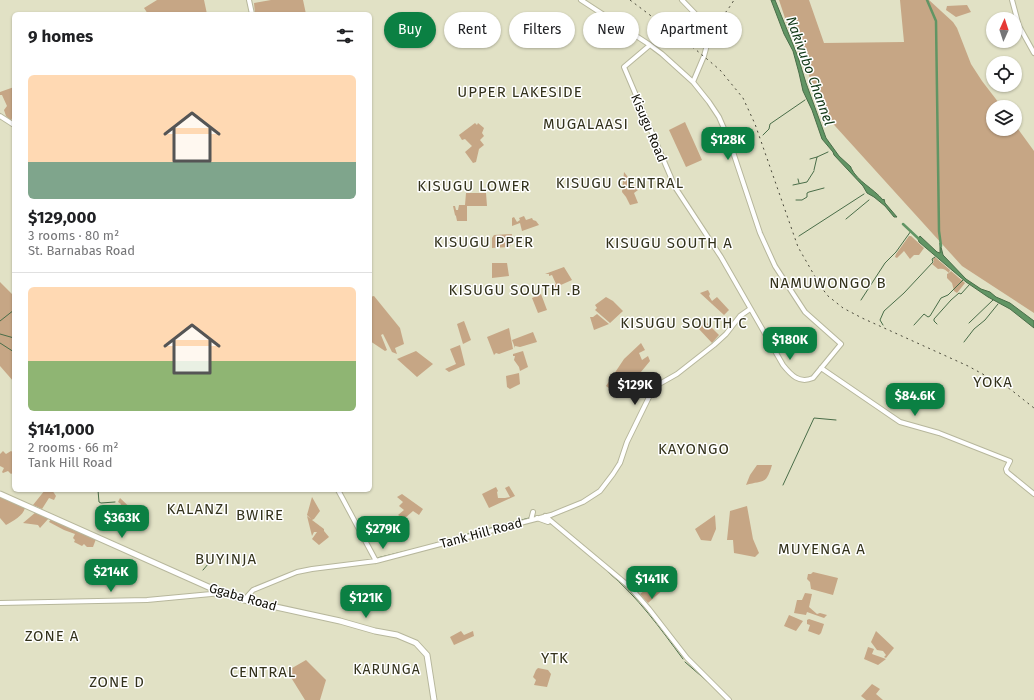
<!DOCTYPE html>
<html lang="en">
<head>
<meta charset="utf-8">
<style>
	body { margin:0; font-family:"Fira Sans",sans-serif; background:#f2f2f2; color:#202124; height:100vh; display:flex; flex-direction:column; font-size:15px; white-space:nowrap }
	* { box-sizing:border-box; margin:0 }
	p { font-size:13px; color:#757577 }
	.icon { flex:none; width:22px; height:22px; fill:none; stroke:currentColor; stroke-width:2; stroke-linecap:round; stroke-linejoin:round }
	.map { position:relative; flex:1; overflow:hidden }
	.panel { position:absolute; left:12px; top:12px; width:360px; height:480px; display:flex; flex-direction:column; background:#fff; border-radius:6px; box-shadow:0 1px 3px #0004 }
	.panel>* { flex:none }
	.guide { position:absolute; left:384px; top:12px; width:380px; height:36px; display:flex; gap:8px }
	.needle { width:26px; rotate:3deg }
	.buttons { position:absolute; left:986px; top:12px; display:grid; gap:8px }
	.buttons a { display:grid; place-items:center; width:36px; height:36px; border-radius:50%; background:#fff; box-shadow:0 1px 3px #0004; font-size:20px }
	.price { position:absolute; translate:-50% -34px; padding:0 9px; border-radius:8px; background:#0b8043; color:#fff; font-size:13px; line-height:26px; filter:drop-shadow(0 1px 2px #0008) }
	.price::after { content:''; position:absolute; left:50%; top:24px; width:12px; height:9px; margin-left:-6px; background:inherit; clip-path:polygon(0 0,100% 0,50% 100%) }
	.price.active { background:#222; color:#fff }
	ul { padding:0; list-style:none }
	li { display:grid; align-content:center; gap:8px; height:212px; padding:0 16px }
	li+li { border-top:1px solid #e0e0e0 }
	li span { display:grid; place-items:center; height:124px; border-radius:6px; color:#555 }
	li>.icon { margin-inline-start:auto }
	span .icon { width:72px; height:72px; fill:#fffc; stroke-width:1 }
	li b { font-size:17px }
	h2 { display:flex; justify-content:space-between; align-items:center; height:48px; padding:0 16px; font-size:17px }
	.chip { padding:0 14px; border-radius:18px; background:#fff; box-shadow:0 1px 3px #0004; font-size:14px; line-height:36px }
	.chip.active { background:#0b8043; color:#fff }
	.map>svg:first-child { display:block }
	.green { fill:#c6a685 }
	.water { fill:#619564; stroke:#496d48 }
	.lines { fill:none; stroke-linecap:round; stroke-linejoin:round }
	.stream { stroke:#496d48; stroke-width:1 }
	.canal { stroke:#619564; stroke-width:2.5 }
	.minor-casing { stroke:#b7b79c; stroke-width:6 }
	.major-casing { stroke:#b7b79c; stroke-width:7 }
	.minor { stroke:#fff; stroke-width:4 }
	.major { stroke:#fff; stroke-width:5 }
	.rail { stroke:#4a493b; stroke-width:1; stroke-dasharray:2 4; stroke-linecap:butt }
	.labels { text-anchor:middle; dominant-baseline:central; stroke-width:3; stroke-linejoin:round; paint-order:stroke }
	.street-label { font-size:13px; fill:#100f06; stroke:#fff }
	.water-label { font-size:14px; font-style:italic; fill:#103715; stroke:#fff }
	.neighbourhood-label { font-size:14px; letter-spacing:1px; fill:#33321c; stroke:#fff }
	.quarter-label { font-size:15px; letter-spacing:1px; fill:#33321c; stroke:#fff }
</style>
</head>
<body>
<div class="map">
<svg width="1034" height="700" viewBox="0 0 1034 700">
	<rect width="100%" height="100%" fill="#e1e1c5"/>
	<path class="green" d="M157,0H204L207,14H148L144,8Z
		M271,0H303L306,14H255L254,3Z
		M779,0H809L824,43L904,42L900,0H929L953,22L957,28L971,64L982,81L1002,107H993V129L1013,130L1015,129V125L1034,151V313L962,266L826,116L786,21Z
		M967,5L971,12L956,17L946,10L947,6Z
		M14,87V113L11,121L6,116L4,110L7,106L2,95H0V92Z
		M685,122L702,160L686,167L669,130Z
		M475,123L477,125L478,123L484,128L482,133L484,136L480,140L484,145L479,149L476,162L473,163L465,152L472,146L465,139L462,140L459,135Z
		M624,172L638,190L634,193L638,203L630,205L626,197L622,192Z
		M466,193H486L487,206H467V221H457L456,216L455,215L453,206H455L456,210H458L459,205H465Z
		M524,216L526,220L532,218L533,220L536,221L539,225L522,231L520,223L512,226V218L514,217L517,222L520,220L519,218Z
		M512,234L510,247L492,248V238L494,235Z
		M909,236H911L924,248L919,255H914L910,259L904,251L897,258L895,257L896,254Z
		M935,257L950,270L949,273L951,271L965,283L957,293L954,291L952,283L947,278V274L949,273C945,269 943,268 938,269L932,264L934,262L933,259Z
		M492,263H507L509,276L492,278Z
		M564,267L572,280L554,288L553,286L556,284L552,275L549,276V274H545Z
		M0,282L14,296V382L0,366Z
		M708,290L710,294L709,296L712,301L717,297L729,310L724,315L700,293Z
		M541,294L547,310L538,313L532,298Z
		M374,296L400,328L404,344L395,348L397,354L392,352L383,334L381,335L387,350L385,351L370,341V297Z
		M606,297L613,301L623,311L610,323L595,310L597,308L595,305Z
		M597,314L609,324L594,330L590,317H593Z
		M703,319L719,335L712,343L698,328Z
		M464,321L471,340L463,344L457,324Z
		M509,328L513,349L499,354L496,353L494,355L487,337Z
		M533,332L537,342L520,347L515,346V348L512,340Z
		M641,343L645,350L639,353L642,360L648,356L650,361L636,378L624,397H621L606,386L624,359Z
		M460,345L465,365L449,372L445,369L456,364L450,349Z
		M416,351L433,364L417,377L397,359Z
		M523,351L528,367L520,371L519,367L514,360L515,356H513V354Z
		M519,373L520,384L510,389L507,387L506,376Z
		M3,451L6,454L11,451L14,453V472L11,474L8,471L3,473L2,472L4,468L0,466V454Z
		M757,465H772C766,485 764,480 746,485L750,475Z
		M509,486L515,496L489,508L482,494L496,487L498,491L497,492L498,498H505L510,497L505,488Z
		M45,490H52L56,496L54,500L49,498L42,509L33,505Z
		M402,494L423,509L419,515L413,511L404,519L398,515L404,510L399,506L403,502L397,497Z
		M0,497L25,508C23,516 13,521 6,525L0,518Z
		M312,497L320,511L314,519L312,520L324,529V531L329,537L319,545L312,539L317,532H314L312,536L307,516L311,519L307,515Z
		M120,498L140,517L131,528L115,519L121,504L118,502Z
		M747,506L753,539L759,553L755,557L734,553L733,540H727L730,511Z
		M36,512L49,518L40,528L38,525L23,523Z
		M715,515L716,529L711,541L701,540L695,529Z
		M51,519L96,539L93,547H87L84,544L82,546L74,542L75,540L73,538L75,534L64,530L49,522Z
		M813,572L838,578L833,595L811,589L810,582L807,579L808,574H811Z
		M659,580L665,588L648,603L640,594Z
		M805,593L812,594L809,607L817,614L820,613L827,615L824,618L807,612L806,615L794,613L797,600H802Z
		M789,615L803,621L796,631L784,626Z
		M809,619L824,624L821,633L819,635L808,631L810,625L807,624V620Z
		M461,631L464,635L473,631L474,636L454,645L450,637Z
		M876,631L894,648L886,658L884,657L886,655L883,651L877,650L871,642Z
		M868,647L874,649L872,654L886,659L878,665L864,659Z
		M306,660L326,680L320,700H305L287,671Z
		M538,668L548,670L551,674L547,687L534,685L536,680L533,677L536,670Z
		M872,684L880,689L876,694L883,700H866L861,696Z"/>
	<path class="water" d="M771,0H775L798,57L806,83L826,138L839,156L851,167V168C858,182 873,188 883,200L884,199L885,203L897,217H894L885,206L874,197L867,193L863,186L834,155L833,152L822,139L812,110L803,91L799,73L793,51L784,34Z
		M920,236L937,252L940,253V243L943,255L966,279L981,289L990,292L996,297L1010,303L1034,321V328L1010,309L988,297L966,282L919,242L918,239Z"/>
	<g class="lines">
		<path class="stream" d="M763,135L769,129L770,124L805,100
			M810,159L817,157
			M814,170L817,157L828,152
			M798,179L799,183
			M793,185L807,182L814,171
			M796,200H802L807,197V193L809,192L824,188
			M846,219L869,200
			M799,236L864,194
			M861,300L885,263L896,252L911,231
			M0,321L14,310
			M969,323L993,300
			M937,324L934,321V319L951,300L959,293L961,294L970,284
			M883,325L880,320L884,311L904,293L933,262L932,259L935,257
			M914,325L924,314L928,317L930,316L941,298L948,295L963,280
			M0,334L14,338
			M964,342L974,329L985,320L998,304
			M0,343L14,352
			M783,485L814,418L836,420
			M98,490L99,502L101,503L115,502
			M457,537L529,518
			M433,544L451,539
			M377,558L427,546
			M203,570L215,556
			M608,572C638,597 660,628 683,659
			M685,662L715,688"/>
		<path class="canal" d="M927,0L936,21L939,231L941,246
			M903,224L920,240"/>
		<g class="minor-casing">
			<path id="minor" d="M249,0L252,14
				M581,0L650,45L662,54L693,82L709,102L719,117L729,140L760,233L775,266L805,312L841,344L813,378C799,384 791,375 783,365L721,257L675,187L624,67L650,45
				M682,0L711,30L704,56L693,82
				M1012,0L1019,26L1034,53
				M0,116L14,125
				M821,368L900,422L939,433L1010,461L1006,469L1007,472L1034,494
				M338,490L376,561
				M545,516L630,587L649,609L687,658L729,700
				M537,518L548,522
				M531,520L533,512
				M244,600L253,590L297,572L312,569L376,561L551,515L583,502L600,491L613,474L620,463L627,442L654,387L677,374L714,345L726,334L740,316L750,309
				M0,603L147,600L222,593"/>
		</g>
		<g class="major-casing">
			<path id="major" d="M0,494L222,593L244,600L340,621L375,631L397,635L416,643L427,655L434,700"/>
		</g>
		<use href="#minor" class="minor"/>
		<use href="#major" class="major"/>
		<path class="rail" d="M630,0L695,49L720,70L743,98L755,124L798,247L821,287L828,296L843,308L862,318L968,366L1010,389L1034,408
			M662,17C694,39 715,32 734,0"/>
	</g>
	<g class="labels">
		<g class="street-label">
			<text transform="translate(649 128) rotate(67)">Kisugu Road</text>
			<text transform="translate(481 533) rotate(-15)">Tank Hill Road</text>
			<text transform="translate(243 597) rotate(16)">Ggaba Road</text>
		</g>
		<g class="water-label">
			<text transform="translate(810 71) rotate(70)">Nakivubo Channel</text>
		</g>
		<g class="neighbourhood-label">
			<text x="387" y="669">KARUNGA</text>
		</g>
		<g class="quarter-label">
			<text x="520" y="92">UPPER LAKESIDE</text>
			<text x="586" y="124">MUGALAASI</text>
			<text x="620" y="183">KISUGU CENTRAL</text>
			<text x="474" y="186">KISUGU LOWER</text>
			<text x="484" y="242">KISUGU PPER</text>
			<text x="669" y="243">KISUGU SOUTH A</text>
			<text x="828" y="283">NAMUWONGO B</text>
			<text x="515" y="290">KISUGU SOUTH .B</text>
			<text x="684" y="323">KISUGU SOUTH C</text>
			<text x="993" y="382">YOKA</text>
			<text x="694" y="449">KAYONGO</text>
			<text x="198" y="509">KALANZI</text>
			<text x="260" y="515">BWIRE</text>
			<text x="822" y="549">MUYENGA A</text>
			<text x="226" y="559">BUYINJA</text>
			<text x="52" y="636">ZONE A</text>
			<text x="555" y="658">YTK</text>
			<text x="263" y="672">CENTRAL</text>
			<text x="117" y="682">ZONE D</text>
		</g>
	</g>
</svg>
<div class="buttons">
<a><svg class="needle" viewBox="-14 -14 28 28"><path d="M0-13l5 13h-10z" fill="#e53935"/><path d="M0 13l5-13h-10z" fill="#757577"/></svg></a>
<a><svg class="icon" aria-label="locate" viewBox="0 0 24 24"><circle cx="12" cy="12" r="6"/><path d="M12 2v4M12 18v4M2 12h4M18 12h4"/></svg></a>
<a><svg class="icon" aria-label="layers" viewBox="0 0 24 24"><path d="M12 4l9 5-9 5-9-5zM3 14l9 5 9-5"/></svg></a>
</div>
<b class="price" style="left:728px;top:161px">$128K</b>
<b class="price" style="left:790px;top:361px">$180K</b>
<b class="price active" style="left:635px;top:406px">$129K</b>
<b class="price" style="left:915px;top:417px">$84.6K</b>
<b class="price" style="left:122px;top:539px">$363K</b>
<b class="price" style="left:383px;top:550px">$279K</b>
<b class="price" style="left:111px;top:593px">$214K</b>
<b class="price" style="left:652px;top:600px">$141K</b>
<b class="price" style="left:366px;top:619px">$121K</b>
<div class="guide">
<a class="chip active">Buy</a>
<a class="chip">Rent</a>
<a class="chip">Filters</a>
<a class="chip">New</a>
<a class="chip">Apartment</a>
</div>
<section class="panel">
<h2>9 homes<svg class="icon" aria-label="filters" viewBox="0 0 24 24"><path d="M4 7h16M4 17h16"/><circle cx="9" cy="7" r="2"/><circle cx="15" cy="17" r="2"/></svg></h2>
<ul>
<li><span style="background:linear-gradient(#ffd9b3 70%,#7fa58c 0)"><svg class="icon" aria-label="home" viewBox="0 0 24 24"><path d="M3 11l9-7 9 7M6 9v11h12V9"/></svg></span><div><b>$129,000</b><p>3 rooms · 80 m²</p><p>St. Barnabas Road</p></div></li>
<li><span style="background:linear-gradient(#ffd9b3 60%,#8fb573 0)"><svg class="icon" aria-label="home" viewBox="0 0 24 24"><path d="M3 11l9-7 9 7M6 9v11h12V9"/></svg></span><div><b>$141,000</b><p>2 rooms · 66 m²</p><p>Tank Hill Road</p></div></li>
</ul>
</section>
</div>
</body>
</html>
